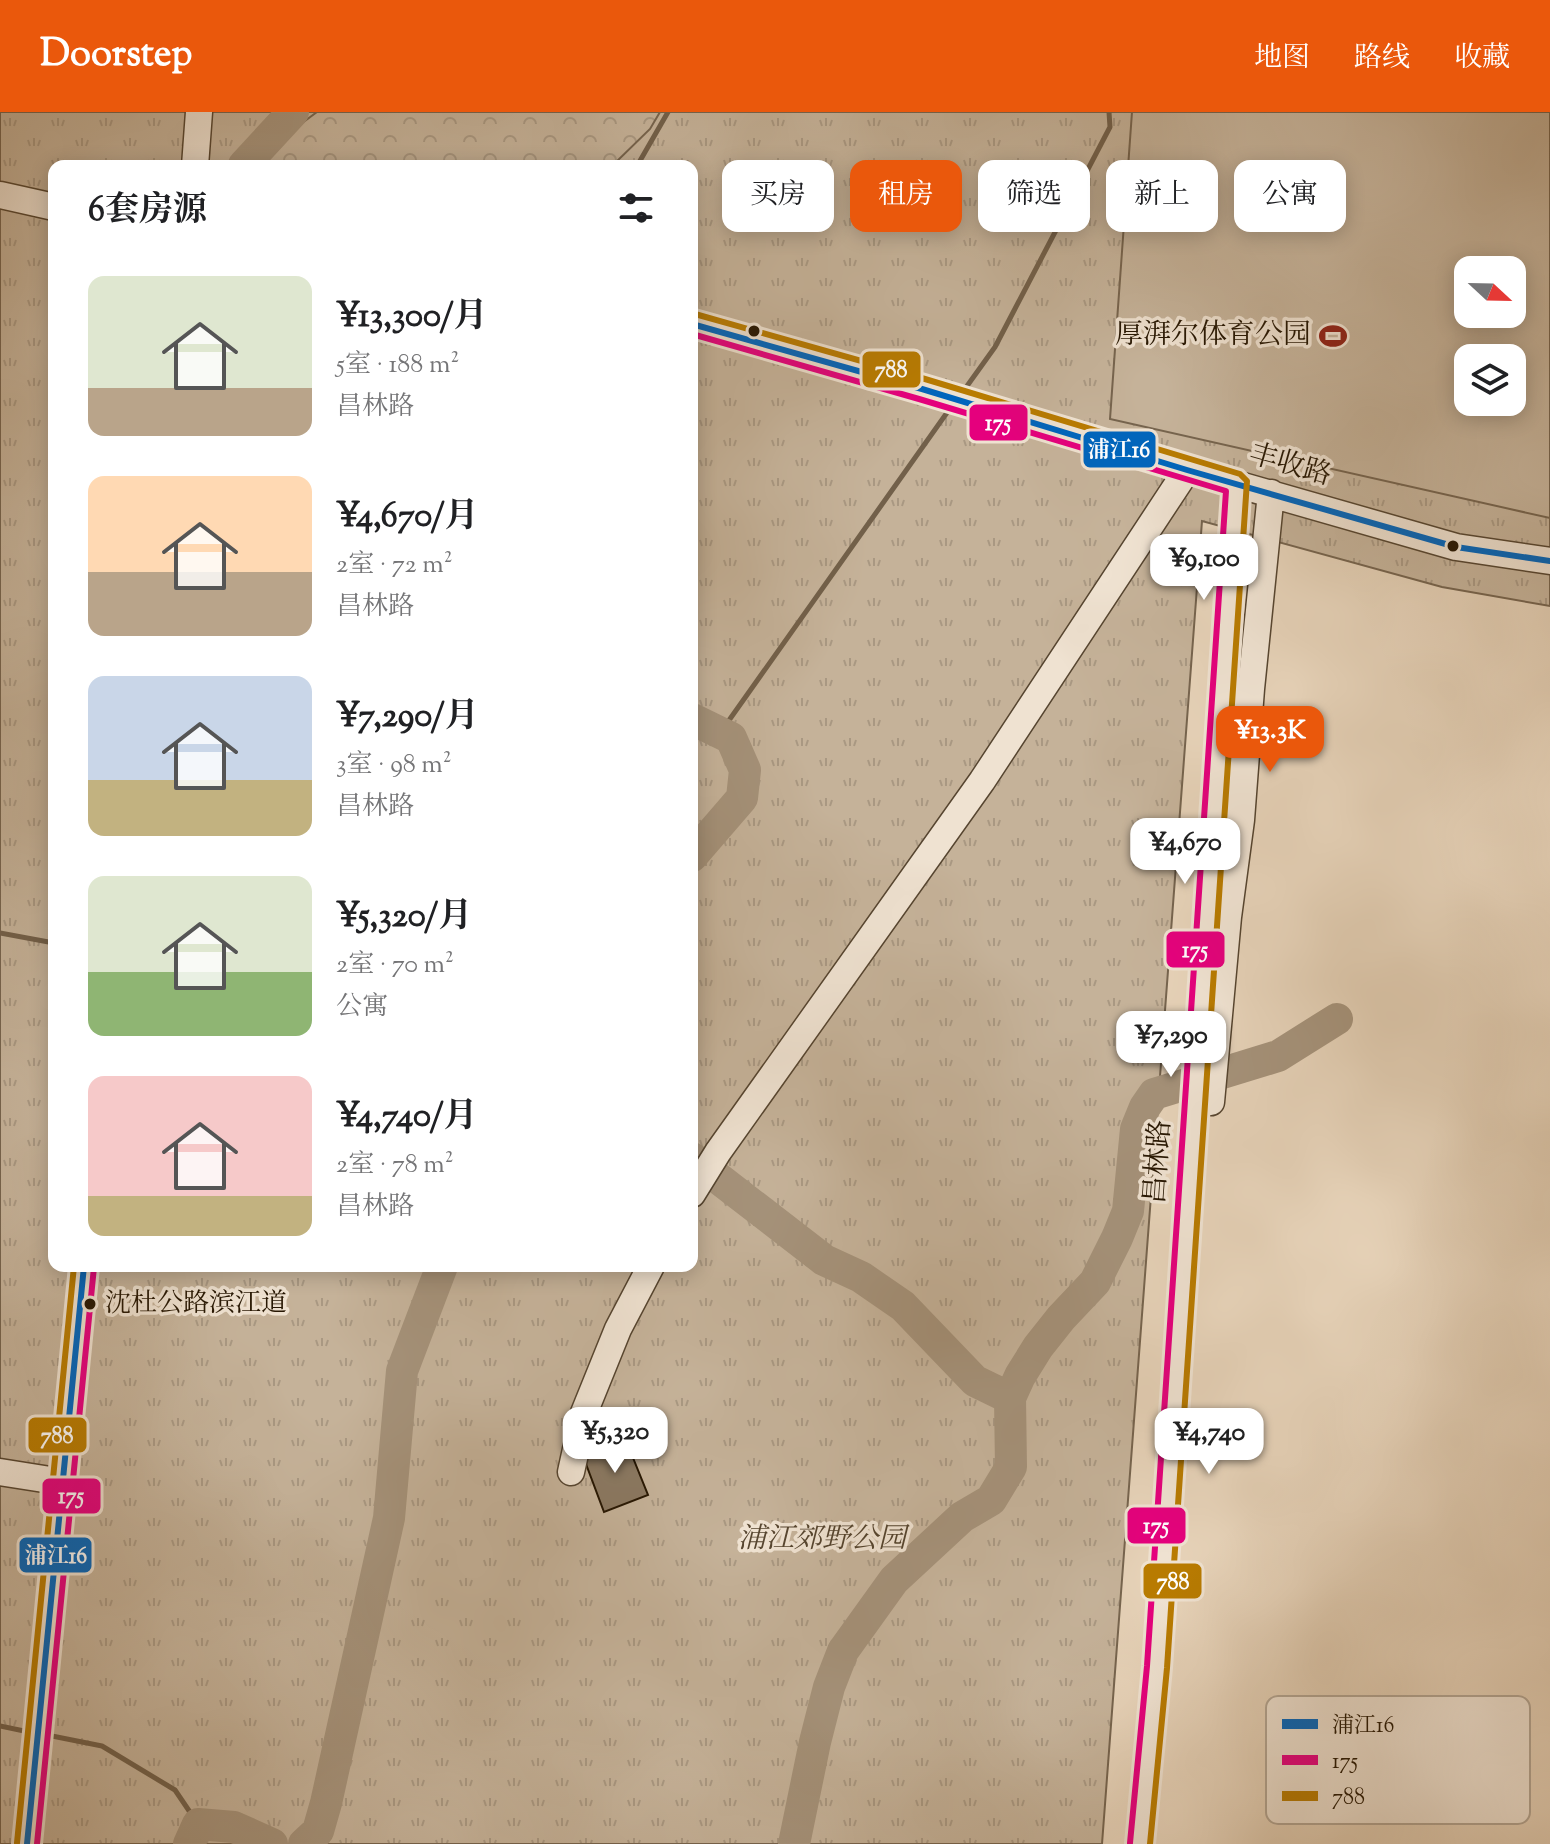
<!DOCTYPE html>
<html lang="zh">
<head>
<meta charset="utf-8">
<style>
	body { margin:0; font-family:"Sorts Mill Goudy","Noto Serif SC",serif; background:#f6f6f6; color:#202124; height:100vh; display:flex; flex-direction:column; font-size:30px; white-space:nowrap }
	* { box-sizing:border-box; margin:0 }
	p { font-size:26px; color:#757577 }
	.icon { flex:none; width:44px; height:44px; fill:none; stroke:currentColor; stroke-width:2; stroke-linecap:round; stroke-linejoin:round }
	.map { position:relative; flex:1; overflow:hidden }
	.sheet { position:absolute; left:48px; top:48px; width:650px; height:1112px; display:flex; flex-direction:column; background:#fff; border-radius:16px; box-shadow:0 4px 20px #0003 }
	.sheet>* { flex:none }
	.hud { position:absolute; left:722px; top:48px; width:708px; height:72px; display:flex; gap:16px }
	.needle { width:52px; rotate:112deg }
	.fabs { position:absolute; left:1454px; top:144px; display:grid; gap:16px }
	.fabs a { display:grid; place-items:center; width:72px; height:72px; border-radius:16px; background:#fff; box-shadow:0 4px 20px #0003; font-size:40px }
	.price { position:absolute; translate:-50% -68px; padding:0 18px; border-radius:16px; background:#fff; color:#222; font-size:26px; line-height:52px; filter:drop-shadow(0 2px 4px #0008) }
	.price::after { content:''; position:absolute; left:50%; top:48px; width:24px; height:18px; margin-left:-12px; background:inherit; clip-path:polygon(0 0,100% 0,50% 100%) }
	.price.on { background:#ea580c; color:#fff }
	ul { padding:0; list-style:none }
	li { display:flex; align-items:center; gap:24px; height:200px; padding:0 40px }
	li span { display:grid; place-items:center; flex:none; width:224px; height:160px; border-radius:16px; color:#555 }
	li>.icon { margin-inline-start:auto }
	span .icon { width:96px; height:96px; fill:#fffc; stroke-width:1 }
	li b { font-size:34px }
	h2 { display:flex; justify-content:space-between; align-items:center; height:96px; padding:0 40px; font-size:34px }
	.chip { padding:0 28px; border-radius:16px; background:#fff; box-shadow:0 4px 20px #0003; font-size:28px; line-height:72px }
	.chip.on { background:#ea580c; color:#fff }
	header { display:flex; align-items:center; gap:48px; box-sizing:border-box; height:112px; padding:0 40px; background:#ea580c; color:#fff }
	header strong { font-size:38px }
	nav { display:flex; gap:44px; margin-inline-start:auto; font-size:28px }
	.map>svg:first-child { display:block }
	.grass { fill:url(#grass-tufts); stroke:#76644e; stroke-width:2; fill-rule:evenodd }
	.forest { fill:url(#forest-crowns); stroke:#76644e; stroke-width:2 }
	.pitch { fill:#c5b299; stroke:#76644e; stroke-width:2; fill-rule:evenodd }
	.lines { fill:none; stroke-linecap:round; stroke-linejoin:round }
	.stream { stroke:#72604a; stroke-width:5 }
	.river { stroke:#a5927a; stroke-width:32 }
	.building { fill:#8a7861; stroke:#261602; stroke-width:2 }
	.minor-casing { stroke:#564530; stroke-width:29 }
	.minor { stroke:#efe2d1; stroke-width:26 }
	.bus-1-casing { stroke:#efe2d1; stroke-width:12 }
	.bus-2-casing { stroke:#efe2d1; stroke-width:12 }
	.bus-3-casing { stroke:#efe2d1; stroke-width:12 }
	.bus-1 { stroke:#0065bd; stroke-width:6 }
	.bus-2 { stroke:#e5007d; stroke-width:6 }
	.bus-3 { stroke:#b87b01; stroke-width:6 }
	.bus-dot { fill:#261602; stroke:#efe2d1; stroke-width:3 }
	.labels { text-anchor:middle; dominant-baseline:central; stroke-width:7; stroke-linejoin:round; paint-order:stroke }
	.bus-label { font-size:26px; fill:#261602; stroke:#efe2d1; text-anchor:start }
	.poi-label { font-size:28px; fill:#261602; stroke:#efe2d1; text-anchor:end }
	.street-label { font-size:28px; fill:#261602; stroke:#efe2d1 }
	.park-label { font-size:28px; font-style:italic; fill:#56452f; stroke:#efe2d1 }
	.key { fill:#efe2d1; stroke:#b3a593; stroke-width:2 }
	.key-label { font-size:22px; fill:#261602 }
	.line-badge { stroke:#efe2d1; stroke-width:3 }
	.badge-label { font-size:22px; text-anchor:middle; font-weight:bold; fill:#fff }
</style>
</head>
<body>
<header>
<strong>Doorstep</strong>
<nav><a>地图</a><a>路线</a><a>收藏</a></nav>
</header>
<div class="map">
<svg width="1550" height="1732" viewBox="0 0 1550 1732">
	<defs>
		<pattern id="grass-tufts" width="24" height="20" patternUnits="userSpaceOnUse" patternTransform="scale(2)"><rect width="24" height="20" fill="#c5b299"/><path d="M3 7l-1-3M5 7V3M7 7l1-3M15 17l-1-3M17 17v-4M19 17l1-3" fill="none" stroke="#a99882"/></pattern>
		<pattern id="forest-crowns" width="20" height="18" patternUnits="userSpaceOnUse" patternTransform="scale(2)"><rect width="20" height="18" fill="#c5b299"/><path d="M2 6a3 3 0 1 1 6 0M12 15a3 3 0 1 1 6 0" fill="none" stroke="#a99882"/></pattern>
	</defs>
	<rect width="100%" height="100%" fill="#e6d2b8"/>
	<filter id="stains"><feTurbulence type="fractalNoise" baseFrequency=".0025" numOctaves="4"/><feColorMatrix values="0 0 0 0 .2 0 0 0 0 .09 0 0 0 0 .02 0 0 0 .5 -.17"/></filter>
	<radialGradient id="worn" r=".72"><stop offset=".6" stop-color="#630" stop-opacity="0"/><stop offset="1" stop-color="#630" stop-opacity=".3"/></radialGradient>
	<path class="grass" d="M0,0H1550V494L1442,475L1202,409L1102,1732H0ZM54,54H692V1154H54ZM1468,158H1512V202H1468ZM1468,246H1512V290H1468Z"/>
	<path class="forest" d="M317,0H660L650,17L612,54H259L290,20Z"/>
	<path class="pitch" d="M1132,0H1550V406L1110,307ZM1468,158H1512V202H1468ZM1512,246V290H1468V246Z"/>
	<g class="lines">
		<path class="stream" d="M637,54L668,0
			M962,281L995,235L1110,15L1109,0
			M720,621L951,295
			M0,821L54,831
			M0,1614L29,1620
			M47,1623L102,1634L175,1678L198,1712"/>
		<path class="river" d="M244,53L293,0
			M692,607L731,626L745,658L742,686L692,744
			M692,1046L824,1148L861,1165L903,1194L975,1269L1010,1286
			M189,1732L198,1712L234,1715L272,1732
			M304,1732L318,1719L326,1691L389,1406L402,1259L442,1154
			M794,1732L815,1630L829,1575L843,1539L894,1468L962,1405L991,1388L1011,1355L1010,1286L1020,1264L1038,1235L1061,1206L1095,1170L1117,1126L1128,1099L1136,1017L1145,995L1154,982L1278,944L1337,907"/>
	</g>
	<path class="building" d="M625,1326L648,1383L604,1400L583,1344Z"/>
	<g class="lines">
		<g class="minor-casing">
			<path id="minor" d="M195,54L199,0
				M0,83L54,95
				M692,212L922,277L1187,358L1456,435L1550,449
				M1211,990L1228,805L1241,708L1251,577L1271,381
				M692,1082L718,1040L982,669L1187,358
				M0,1360L63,1370
				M571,1360L584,1301L618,1217L651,1154
				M27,1732L84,1154
				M1140,1732L1157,1555L1237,372"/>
		</g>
		<use href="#minor" class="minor"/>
		<g class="bus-1-casing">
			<path id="bus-1" d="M692,212L922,277L1187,358L1456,435L1550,449
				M27,1732L84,1154"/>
		</g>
		<g class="bus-2-casing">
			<path id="bus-2" d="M692,222L919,287L1226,379L1147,1554L1130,1731
				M37,1732L94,1155"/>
		</g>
		<g class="bus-3-casing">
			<path id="bus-3" d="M695,202L925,267L1240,362L1247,369L1167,1556L1150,1732
				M17,1731L74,1154"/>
		</g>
		<use href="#bus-1" class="bus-1"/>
		<use href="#bus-2" class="bus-2"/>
		<use href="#bus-3" class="bus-3"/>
	</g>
	<defs>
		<g id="stadium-bare" transform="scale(2.16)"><path d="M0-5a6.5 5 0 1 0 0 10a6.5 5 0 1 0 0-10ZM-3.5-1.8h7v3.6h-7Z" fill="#8f2418" stroke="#efe2d1" stroke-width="2.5" paint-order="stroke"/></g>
	</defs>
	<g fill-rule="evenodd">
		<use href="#stadium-bare" x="1333" y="224"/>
	</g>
	<g class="bus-dot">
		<circle cx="754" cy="219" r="7"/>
		<circle cx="1453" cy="434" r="7"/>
		<circle cx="90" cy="1192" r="7"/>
	</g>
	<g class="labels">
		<g class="bus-label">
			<text x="105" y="1192">沈杜公路滨江道</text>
		</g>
		<g class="poi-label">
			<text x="1311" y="224">厚湃尔体育公园</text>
		</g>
		<g class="street-label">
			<text transform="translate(1290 354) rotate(16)">丰收路</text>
			<text transform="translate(1159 1050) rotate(-86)">昌林路</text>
		</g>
		<g class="park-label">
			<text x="822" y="1428">浦江郊野公园</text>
		</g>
	</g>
	<rect x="1266" y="1584" width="264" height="128" rx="12" class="key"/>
	<rect x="1282" y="1607" width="36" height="10" fill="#0065bd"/>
	<rect x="1282" y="1643" width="36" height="10" fill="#e5007d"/>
	<rect x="1282" y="1679" width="36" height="10" fill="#b87b01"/>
	<g class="key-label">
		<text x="1332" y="1620">浦江16</text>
		<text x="1332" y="1656">175</text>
		<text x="1332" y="1692">788</text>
	</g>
	<g class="line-badge">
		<rect x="861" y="238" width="61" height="39" rx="8" fill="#b87b01"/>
		<rect x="968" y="291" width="61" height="39" rx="8" fill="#e5007d"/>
		<rect x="1082" y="318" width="75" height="39" rx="8" fill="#0065bd"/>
		<rect x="1165" y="818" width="61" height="39" rx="8" fill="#e5007d"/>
		<rect x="27" y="1304" width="61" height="38" rx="8" fill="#b87b01"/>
		<rect x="41" y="1365" width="61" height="38" rx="8" fill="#e5007d"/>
		<rect x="1126" y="1394" width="61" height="39" rx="8" fill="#e5007d"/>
		<rect x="18" y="1424" width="75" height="38" rx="8" fill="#0065bd"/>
		<rect x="1142" y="1450" width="61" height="38" rx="8" fill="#b87b01"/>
	</g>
	<g class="badge-label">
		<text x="891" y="265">788</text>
		<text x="998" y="318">175</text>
		<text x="1119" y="345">浦江16</text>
		<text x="1195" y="845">175</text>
		<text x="57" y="1331">788</text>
		<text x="71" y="1391">175</text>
		<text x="1156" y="1421">175</text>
		<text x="56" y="1451">浦江16</text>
		<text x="1173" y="1477">788</text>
	</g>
	<rect width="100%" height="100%" filter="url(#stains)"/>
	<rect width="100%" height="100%" fill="url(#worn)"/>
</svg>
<div class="fabs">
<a><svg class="needle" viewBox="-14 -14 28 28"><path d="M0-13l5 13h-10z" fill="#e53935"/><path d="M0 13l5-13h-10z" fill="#757577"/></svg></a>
<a><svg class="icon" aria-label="layers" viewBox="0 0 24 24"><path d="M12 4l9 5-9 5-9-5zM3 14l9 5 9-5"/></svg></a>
</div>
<b class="price" style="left:1204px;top:490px">¥9,100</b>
<b class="price on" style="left:1270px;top:662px">¥13.3K</b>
<b class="price" style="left:1185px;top:774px">¥4,670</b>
<b class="price" style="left:1171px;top:967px">¥7,290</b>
<b class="price" style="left:615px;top:1363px">¥5,320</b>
<b class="price" style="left:1209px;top:1364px">¥4,740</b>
<div class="hud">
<a class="chip">买房</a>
<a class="chip on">租房</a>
<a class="chip">筛选</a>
<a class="chip">新上</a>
<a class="chip">公寓</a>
</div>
<section class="sheet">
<h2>6套房源<svg class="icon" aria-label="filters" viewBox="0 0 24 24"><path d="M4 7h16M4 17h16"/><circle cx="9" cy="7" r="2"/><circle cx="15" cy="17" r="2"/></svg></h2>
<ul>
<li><span style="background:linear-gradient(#dfe7d0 70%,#b9a48a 0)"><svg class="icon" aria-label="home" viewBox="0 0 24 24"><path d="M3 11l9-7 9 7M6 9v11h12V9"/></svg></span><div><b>¥13,300/月</b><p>5室 · 188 m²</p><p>昌林路</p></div></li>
<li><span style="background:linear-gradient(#ffd9b3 60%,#b9a48a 0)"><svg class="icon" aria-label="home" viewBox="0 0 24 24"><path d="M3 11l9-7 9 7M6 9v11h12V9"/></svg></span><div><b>¥4,670/月</b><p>2室 · 72 m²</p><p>昌林路</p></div></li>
<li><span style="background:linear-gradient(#c9d6e8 65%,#c2b280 0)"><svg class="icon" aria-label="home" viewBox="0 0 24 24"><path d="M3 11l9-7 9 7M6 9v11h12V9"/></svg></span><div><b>¥7,290/月</b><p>3室 · 98 m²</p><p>昌林路</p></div></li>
<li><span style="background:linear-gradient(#dfe7d0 60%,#8fb573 0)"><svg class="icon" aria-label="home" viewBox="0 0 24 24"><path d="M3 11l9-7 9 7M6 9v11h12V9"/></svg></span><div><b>¥5,320/月</b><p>2室 · 70 m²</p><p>公寓</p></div></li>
<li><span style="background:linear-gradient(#f6c9c9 75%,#c2b280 0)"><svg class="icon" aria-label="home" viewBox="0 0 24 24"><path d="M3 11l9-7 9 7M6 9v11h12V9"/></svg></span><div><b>¥4,740/月</b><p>2室 · 78 m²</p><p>昌林路</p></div></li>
</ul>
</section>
</div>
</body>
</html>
